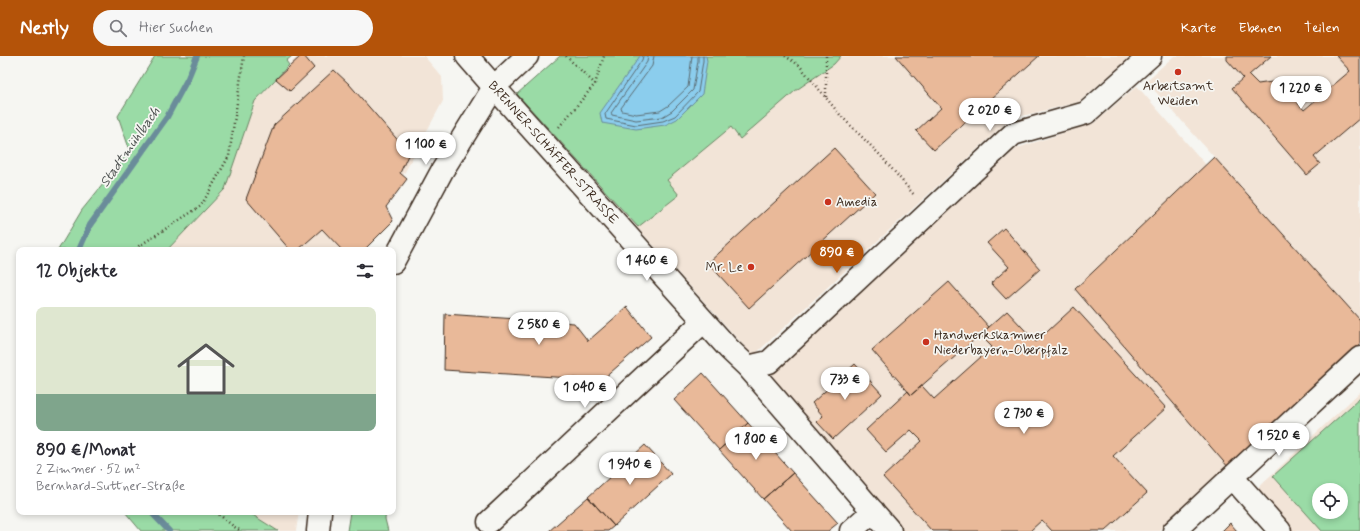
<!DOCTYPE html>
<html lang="de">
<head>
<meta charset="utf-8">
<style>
	body { margin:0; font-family:Mynerve,sans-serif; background:#f7f7f7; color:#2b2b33; height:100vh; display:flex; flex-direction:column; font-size:15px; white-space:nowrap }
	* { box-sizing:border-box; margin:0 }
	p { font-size:13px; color:#7c7c81 }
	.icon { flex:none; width:22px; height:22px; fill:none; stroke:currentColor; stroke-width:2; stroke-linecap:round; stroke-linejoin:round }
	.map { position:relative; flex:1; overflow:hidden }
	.panel { position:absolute; left:16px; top:191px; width:380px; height:268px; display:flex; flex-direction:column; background:#fff; border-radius:8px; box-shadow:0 2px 6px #0003 }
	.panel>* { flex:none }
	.controls { position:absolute; left:1312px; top:427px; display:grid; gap:8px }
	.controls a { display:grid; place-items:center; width:36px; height:36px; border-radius:50%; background:#fff; box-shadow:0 2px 6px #0003; font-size:20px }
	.price { position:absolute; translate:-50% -34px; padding:0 9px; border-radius:14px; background:#fff; color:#222; font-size:13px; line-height:26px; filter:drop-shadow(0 1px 2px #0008) }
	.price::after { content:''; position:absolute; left:50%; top:24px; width:12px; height:9px; margin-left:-6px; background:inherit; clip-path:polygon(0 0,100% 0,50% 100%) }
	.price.on { background:#b45309; color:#fff }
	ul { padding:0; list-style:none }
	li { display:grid; align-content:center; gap:8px; height:212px; padding:0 20px }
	li span { display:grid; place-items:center; height:124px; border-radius:8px; color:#555 }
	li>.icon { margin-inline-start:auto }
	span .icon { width:72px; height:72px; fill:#fffc; stroke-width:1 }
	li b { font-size:17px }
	h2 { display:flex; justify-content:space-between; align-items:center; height:48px; padding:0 20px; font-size:17px }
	header { display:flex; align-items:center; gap:24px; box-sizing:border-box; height:56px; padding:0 20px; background:#b45309; color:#fff }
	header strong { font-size:19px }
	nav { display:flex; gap:22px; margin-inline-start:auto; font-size:14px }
	.search { width:280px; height:36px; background:#f7f7f7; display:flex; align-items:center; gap:10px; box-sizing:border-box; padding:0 14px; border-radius:22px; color:#7c7c81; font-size:15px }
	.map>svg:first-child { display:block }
	.built { fill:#f2e4d7; fill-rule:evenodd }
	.green { fill:#9adba6; stroke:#6a8262; fill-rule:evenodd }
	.water { fill:#8bcded; stroke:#6b8c9a }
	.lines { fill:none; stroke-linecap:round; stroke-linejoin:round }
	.shore { stroke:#5b6b71; stroke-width:1 }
	.stream { stroke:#6b8c9a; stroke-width:6 }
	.building { fill:#e9b999; stroke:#3b2a1e }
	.street-casing { stroke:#3b2a1e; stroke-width:25 }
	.secondary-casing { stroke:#3b2a1e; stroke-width:25 }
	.path { stroke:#3b2a1e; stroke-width:2.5; stroke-dasharray:1 3; stroke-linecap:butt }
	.street { stroke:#f6f6f2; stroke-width:22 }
	.secondary { stroke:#f6f6f2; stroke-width:22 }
	.poi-dot { fill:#c8321e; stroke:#f6f6f2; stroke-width:1.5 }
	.labels { text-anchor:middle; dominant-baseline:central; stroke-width:3.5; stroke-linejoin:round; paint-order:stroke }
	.poi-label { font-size:13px; fill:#3b2a1e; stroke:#f6f6f2; text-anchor:start }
	.street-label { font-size:13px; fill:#3b2a1e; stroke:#f6f6f2 }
	.water-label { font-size:14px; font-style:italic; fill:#4f5352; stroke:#f6f6f2 }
</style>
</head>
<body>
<header>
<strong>Nestly</strong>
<div class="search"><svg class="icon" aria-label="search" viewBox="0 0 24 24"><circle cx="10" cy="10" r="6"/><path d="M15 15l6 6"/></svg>Hier suchen</div>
<nav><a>Karte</a><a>Ebenen</a><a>Teilen</a></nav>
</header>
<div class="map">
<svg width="1360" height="475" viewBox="0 0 1360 475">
	<rect width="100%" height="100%" fill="#f6f6f2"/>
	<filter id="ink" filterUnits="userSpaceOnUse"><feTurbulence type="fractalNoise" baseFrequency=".025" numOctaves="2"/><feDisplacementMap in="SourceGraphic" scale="8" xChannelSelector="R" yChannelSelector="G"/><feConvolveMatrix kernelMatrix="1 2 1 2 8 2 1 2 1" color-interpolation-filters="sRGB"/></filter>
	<g filter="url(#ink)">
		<path class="built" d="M298,0H424L442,21L443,45L363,194H167L225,133L255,45Z
			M561,0H1131L1079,46L1010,63L753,300L518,39Z
			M1174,0H1360V264L1146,25Z
			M1137,30L1206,109L1229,412L1158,475H901L798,361L771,317L1017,92L1094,67Z
			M1360,336V475H1290L1254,435ZM1319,434H1341V456H1319Z
			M248,456H299L296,475H278Z"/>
		<path class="green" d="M155,0H292L286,5L289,9L255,45L225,133L167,194H58L82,154L130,95L118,60Z
			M560,0H841L834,8L795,35L740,83L731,71L667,124L679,139L638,171L517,38Z
			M1360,342V475H1322L1273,420ZM1319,434H1341V456H1319Z
			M125,456H248L278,475H141Z
			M350,456H386L385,463L388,475H347Z"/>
		<path class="water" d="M640,0H706L707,5L702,38L677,63L665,69L636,73L602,67L600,57Z"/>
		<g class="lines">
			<path class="shore" d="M643,0L642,4L605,58L606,63L636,69L663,65L675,60L698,36L703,5V0
				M648,0L647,6L611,57L612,59L636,64L662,61L672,55L693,34L698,5V0
				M654,0L652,10L621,52L622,55L636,58L660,55L668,50L688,31L692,0"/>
			<path class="stream" d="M79,194L90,169L167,61L188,22L197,0
				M151,456L169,475"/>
		</g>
		<path class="building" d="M301,0H304L314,12L290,35L276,23Z
			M896,0H1039L934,94L916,75L941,52Z
			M1227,0H1271L1249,19L1258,28L1279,25L1304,54L1350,15L1336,0H1360V62L1314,101L1320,108L1307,119L1232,32L1243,22L1227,4Z
			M334,14L349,28L409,97L400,117L407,123L386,151L393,165L364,194H342L322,173L298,194H290L246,143L274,69Z
			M834,92L875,137L749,252L708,207Z
			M1214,101L1360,264V300L1229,412L1075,233Z
			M1004,172L1040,213L1006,243L991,227L1009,211L987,187Z
			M949,226L989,271L911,339L872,294Z
			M627,251L651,281L602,324L444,314L445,258L574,267L588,285Z
			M1074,251L1166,352L1113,400L1147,437L1105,475H1052L1042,464L1030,475H932L883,421L922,385L911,374L886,396L866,374L908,335L911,339L922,330L934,343L992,291L980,279L1007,255L1036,286Z
			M855,308L882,338L833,383L817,366L823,360L812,347Z
			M703,317L748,367L719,394L674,344Z
			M748,367L793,417L763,443L719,394Z
			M645,389L671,418L614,470L588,441Z
			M793,417L838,467L828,475H792L763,443Z
			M588,441L614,470L608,475H549Z
			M1230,467L1237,475H1222Z"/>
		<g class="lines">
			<g class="street-casing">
				<path id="street" d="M494,31L729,293L748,311L769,306L1013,78L1086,57L1150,0
					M748,311L890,475
					M1232,421L1280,475
					M489,466L704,265
					M851,475L873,455
					M1174,475L1360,302"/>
			</g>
			<g class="secondary-casing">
				<path id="secondary" d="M467,0L494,31
					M393,206L442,115L494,31L527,0
					M318,475L320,456"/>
			</g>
			<path class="path" d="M566,0L595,28
				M785,0L799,9L841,60L881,100L915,140
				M826,0V42
				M559,71L595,28L604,0
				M137,194L139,190L201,150L229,100L244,0
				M216,456L233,470L241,475"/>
			<use href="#street" class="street"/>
			<use href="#secondary" class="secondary"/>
		</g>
	</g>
	<g class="poi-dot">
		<circle cx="1178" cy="16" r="4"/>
		<circle cx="828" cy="146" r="4"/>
		<circle cx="751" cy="211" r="4"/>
		<circle cx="926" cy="286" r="4"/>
	</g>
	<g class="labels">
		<g class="poi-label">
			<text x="1178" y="30" text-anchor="middle">Arbeitsamt<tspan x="1178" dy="15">Weiden</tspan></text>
			<text x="836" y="146">Amedia</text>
			<text x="743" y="211" text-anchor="end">Mr. Le</text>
			<text x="934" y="279">Handwerkskammer<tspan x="934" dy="15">Niederbayern-Oberpfalz</tspan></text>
		</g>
		<g class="street-label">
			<text transform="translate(553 97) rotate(48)">BRENNER-SCHÄFFER-STRASSE</text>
		</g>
		<g class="water-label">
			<text transform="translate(130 91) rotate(-55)">Stadtmühlbach</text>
		</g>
	</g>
</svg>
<div class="controls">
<a><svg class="icon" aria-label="locate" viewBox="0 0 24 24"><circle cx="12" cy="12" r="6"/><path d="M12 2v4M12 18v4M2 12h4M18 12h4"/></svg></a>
</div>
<b class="price" style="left:1301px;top:54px">1 220 €</b>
<b class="price" style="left:990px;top:76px">2 020 €</b>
<b class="price" style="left:426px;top:110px">1 100 €</b>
<b class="price on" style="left:837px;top:218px">890 €</b>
<b class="price" style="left:647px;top:226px">1 460 €</b>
<b class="price" style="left:539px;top:290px">2 580 €</b>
<b class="price" style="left:845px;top:345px">733 €</b>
<b class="price" style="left:585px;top:353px">1 040 €</b>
<b class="price" style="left:1024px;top:379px">2 730 €</b>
<b class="price" style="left:1279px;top:401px">1 520 €</b>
<b class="price" style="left:756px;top:405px">1 800 €</b>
<b class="price" style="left:630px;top:430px">1 940 €</b>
<section class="panel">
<h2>12 Objekte<svg class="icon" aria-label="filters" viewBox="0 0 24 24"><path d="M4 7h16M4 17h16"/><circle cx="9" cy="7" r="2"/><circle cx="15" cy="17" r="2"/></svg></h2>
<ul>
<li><span style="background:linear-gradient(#dfe7d0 70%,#7fa58c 0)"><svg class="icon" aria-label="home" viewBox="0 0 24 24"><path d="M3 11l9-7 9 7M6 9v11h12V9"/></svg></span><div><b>890 €/Monat</b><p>2 Zimmer · 52 m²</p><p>Bernhard-Suttner-Straße</p></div></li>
</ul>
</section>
</div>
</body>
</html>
